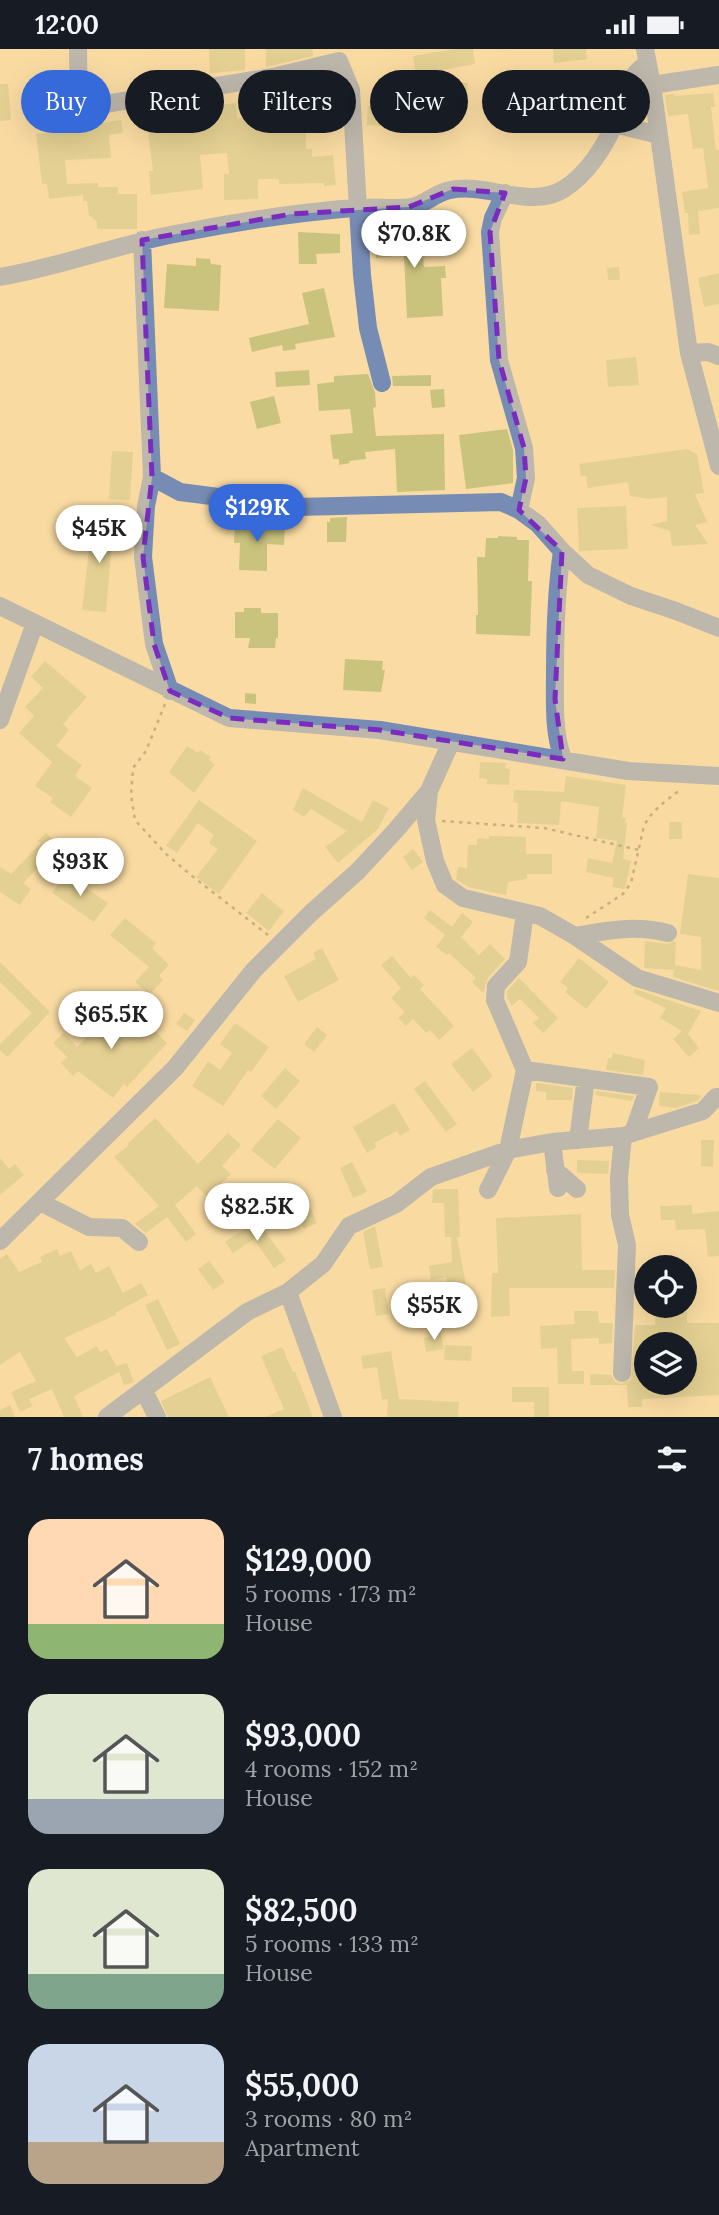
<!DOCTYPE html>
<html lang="en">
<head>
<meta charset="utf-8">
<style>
	body { margin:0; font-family:Lora,serif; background:#242831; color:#f1f3f6; height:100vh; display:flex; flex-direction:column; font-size:26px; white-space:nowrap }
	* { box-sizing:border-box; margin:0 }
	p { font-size:23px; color:#9ea1a6 }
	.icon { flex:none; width:38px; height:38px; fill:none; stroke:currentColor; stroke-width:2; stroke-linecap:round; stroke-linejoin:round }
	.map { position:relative; height:1368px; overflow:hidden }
	.drawer { display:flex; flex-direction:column; background:#171b24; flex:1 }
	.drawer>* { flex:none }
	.top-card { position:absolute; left:21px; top:21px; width:677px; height:63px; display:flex; gap:14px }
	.controls { position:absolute; left:634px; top:1206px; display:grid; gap:14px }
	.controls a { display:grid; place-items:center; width:63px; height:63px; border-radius:50%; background:#171b24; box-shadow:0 7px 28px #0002; font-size:35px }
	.price { position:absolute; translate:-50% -60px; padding:0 16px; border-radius:24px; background:#fff; color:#222; font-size:23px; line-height:46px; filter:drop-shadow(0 2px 4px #0008) }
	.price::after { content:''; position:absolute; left:50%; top:42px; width:21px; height:16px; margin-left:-10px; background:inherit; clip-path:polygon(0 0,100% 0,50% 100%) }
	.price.active { background:#3669d9; color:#fff }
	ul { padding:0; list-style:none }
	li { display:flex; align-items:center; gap:21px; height:175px; padding:0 28px }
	li span { display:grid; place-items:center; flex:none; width:196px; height:140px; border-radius:21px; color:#555 }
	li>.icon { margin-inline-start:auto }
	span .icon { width:84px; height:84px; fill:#fffc; stroke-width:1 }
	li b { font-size:30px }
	h2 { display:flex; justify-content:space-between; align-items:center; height:84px; padding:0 28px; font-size:30px }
	.tag { padding:0 24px; border-radius:32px; background:#171b24; box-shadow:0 7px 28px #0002; font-size:24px; line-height:63px }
	.tag.active { background:#3669d9; color:#fff }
	.status { display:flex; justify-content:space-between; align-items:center; height:49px; padding:0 35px; background:#171b24; direction:ltr }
	.status svg { height:19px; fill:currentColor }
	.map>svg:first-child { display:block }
	.building { fill:#cac37e; fill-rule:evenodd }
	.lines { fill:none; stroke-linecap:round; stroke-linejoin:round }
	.path { stroke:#8f7b55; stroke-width:2.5; stroke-dasharray:3.5 5; stroke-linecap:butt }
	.minor { stroke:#768cb5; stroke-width:18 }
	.marked { fill:none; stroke:#7b2cbf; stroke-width:5; stroke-dasharray:14 9; stroke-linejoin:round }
</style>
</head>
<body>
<div class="status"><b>12:00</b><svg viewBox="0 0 49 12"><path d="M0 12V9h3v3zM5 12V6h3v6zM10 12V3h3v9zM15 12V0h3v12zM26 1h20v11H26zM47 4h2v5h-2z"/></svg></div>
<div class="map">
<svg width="719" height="1368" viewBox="0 0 719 1368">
	<rect width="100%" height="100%" fill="#f9dba3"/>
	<path class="building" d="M209,0H245V21L210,24Z
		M266,0H312L313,7L266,18Z
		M454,0H473L475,15L416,26L413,7Z
		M553,0H586L587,10L554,14Z
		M428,30L468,34L465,66L426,63Z
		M0,35H8L11,71L0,72Z
		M713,44L715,58H711L716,101H719V159L698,162L700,185L689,186L688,164H685L682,143L708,139L703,99L693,100L688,65L668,67L665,46L674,45V47Z
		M219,51V56L236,54L237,69L268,67V55H306V100H312V108L333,106L336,136L324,137V134L279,135V130H258V150L224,151V125H229L227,104L200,106L203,140L151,146L149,122H153L148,83L208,76L207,52Z
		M377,56L419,58L418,79L367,76L368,57Z
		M121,71L123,84L109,86L111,109L65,111L67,135L98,134V138H118V145H137V180H97V173L89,166L87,152H83V146L49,150L47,135H42L36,85L95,80V75Z
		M420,176L424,218L445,217L446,229H441L443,267L407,269L404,206L376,209L373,183Z
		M298,183L340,185V204L316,205L317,215H299Z
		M196,209L210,210L211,215L221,216L219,262L164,259L167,215L196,217Z
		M619,218L620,231H608L607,219Z
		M719,224V255L704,258L698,229Z
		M324,239L335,288L295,295L296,300L283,302L282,296L252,303L249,289L309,275L302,244Z
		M636,308L639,336L608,338L606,311Z
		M309,321L310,336L276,338L275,323Z
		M368,325L375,343L376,358L373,359L376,387L444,385L445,441L397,443L395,400L365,403L366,410L349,412L350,414L339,416V410H333L330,386L353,384L350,360L319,362L317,335L334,333V327Z
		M431,326V337H393L392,327Z
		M444,340L445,358L432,359L430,341Z
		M274,347L281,374L257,380L250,353Z
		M507,380L513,401V434L466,440L459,386Z
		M687,400L697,405L704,444L695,445L707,473L695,476L708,495L672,497L670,482L650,476L667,472V448L649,450L630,447L628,433L588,439L586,427H581L579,415Z
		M112,402L133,403L130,451L109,450Z
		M626,457L628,500L579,502L577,459Z
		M93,467L114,469L106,563L82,561Z
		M347,468L346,493H327V473H330V469Z
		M235,474L285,476L284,496L267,495V522L239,521L240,494H234Z
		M498,487L517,488V491H529L528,532H532L530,587L476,585V566H478L477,508H485L486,489H498Z
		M244,559H261V564H278V589H276L275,599H248L250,589H235V563H244Z
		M345,610L383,612L382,621H385L381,643L343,641Z
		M45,612L87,648L63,675L69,681L56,697L82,716L75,727L92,739L71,768L50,753L53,749L35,737L52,713L19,684L34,667L25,658L43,639L31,628Z
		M245,644L256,645V655L245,654Z
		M187,697L198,704L200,701L211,708L209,711L215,715L194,744L169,723Z
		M480,713L506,714L505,719L510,720L509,736L487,735V730L479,729Z
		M566,727L626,736L622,769H626L625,774H627L623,810L631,812L625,840L612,838L614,829L586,823L588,809L612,814L617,792L596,789L599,758L561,752L559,776L517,774L518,754L513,753L514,741L564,743Z
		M303,739L362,773L373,751L389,759L378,780L338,814L325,798L347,782L311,760L304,768L293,761Z
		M199,751L257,792L219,845L196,828L218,800L209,794L214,786L198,774L177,804L166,797Z
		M669,773H682V790H669Z
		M46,784L60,797L23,834L31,840L20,856L0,843V818L11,825L41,794L38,792Z
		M489,787L526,788V805H552V825H527V830L508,833L506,846L468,838L456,830L458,818L467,819L468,796H477V789L489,790Z
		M413,800L423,813L412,821L403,808Z
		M66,825L108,854L94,873L52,844Z
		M688,825L719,829V942L673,928L674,921L644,919L645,892L667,895L676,892L675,918V916L701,921V888L680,885Z
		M262,844L284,862L269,882L246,864Z
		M430,861L452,878L462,864L473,873L461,888L479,906L490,895L505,910L488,929L483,944L472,933L476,929L449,904L447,906L436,898L445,886L424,869Z
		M125,869L156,894L152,899L169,916L159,927L163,931L149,946L135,933L149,918L110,886Z
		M322,899L339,931L298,953L284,927L316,910L313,904Z
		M392,907L411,929L414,926L424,936L420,940L454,977L439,991L430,981L426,984L413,970L406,977L398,969L405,963L391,949L401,939L381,916Z
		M579,909L609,933L586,960L565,943L568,939L560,933Z
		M0,913L50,963L7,1008L0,1001V995L32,964L0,933Z
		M519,929L558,969L543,984L533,974L539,969L520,950L512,957L507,949V942Z
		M635,940L701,962L688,985L699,999L689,1008L673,990L682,982L660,969L666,959L633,944Z
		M92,948L102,958L96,965L117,986L136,965L167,994L127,1038L124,1035L113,1049L78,1022L73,1027L61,1014L67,1008L53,994L64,984L77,998L96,979L78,963Z
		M184,964L195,971L187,982L176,975Z
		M235,974L269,998L251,1023L248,1021L223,1057L192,1037L208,1012L220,1021L232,1004L220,995Z
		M317,978L327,986L314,1003L304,995Z
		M472,999L493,1027L473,1043L451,1015Z
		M613,1004L645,1011L643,1026L606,1021L608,1009H612Z
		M285,1019L300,1032L276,1060L261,1047Z
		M425,1032L457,1075L446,1083L414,1040Z
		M536,1034L573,1039L572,1051H546V1043L536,1042Z
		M596,1042L634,1047L632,1052L595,1046Z
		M660,1043L701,1046V1048L697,1052L676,1059L659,1057Z
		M394,1054L410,1081L400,1087L397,1082L374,1094L377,1098L367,1104L353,1078Z
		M155,1069L198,1115L228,1084L241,1096L222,1117L231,1125L218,1138L226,1147L215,1157L197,1137L175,1156L196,1185L186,1193L167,1168L146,1184L135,1175L159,1157L114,1108L129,1096L127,1095Z
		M278,1070L301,1089L275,1120L251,1101Z
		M701,1091H714L713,1118L701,1117Z
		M0,1109L9,1120L15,1115L24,1126L0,1146Z
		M577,1111L609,1112L608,1125L577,1124Z
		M352,1113L367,1143L353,1149L340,1119Z
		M301,1138L317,1174L304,1180L288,1143Z
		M433,1140H458L460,1188H445L444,1154H432Z
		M692,1156V1165L719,1162V1207L708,1208L705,1180L676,1181L675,1171H661L660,1157Z
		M581,1165L582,1221H615L614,1239H509L510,1267L491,1268L492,1224H498L496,1169Z
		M257,1171L286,1211L274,1219L254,1190L233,1204L225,1193Z
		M375,1177L383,1218L370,1220L363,1183Z
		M451,1188H457L466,1236L448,1239L446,1228L431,1231L429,1217L452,1213Z
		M57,1200L60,1207L71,1202L80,1221L91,1215L96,1224L109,1217L123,1244L141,1234L148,1246L115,1264L116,1266L64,1289L77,1308L97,1297L100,1303L107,1300L118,1320L117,1317L127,1314L134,1333L124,1336L119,1323L74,1347L83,1368H64L52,1340L29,1350L33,1357L20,1363L11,1343L36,1332L20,1303L0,1316V1210L7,1205L19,1223L42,1213L40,1208Z
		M209,1212L225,1233L213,1241L198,1220Z
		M385,1239L389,1265L376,1267L372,1241Z
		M158,1250L180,1295L167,1301L145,1256Z
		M656,1256H687V1274H719V1346L642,1350V1358H628L627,1336H590V1325L611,1326L615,1333L621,1335L631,1331L635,1276H655ZM646,1295H684V1334L646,1335Z
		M574,1262H598L599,1274H613L612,1294L599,1295V1289L571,1290L572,1322H584V1335H558L557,1299L541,1300L540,1277L575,1275Z
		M440,1282L444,1300L426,1303L424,1289L431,1288L430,1284Z
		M445,1296L472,1297L471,1312L444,1311Z
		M282,1298L293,1323L295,1322L313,1368H265L284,1360L261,1307Z
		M391,1302L399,1350L459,1353L458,1368H387L388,1350L382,1351L377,1318L363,1320L361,1307Z
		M210,1328L229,1368H168L161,1352Z
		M512,1338H549V1368H534V1353H512Z
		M10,1356L15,1368H0V1361Z"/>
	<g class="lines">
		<path class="path" d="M165,655L146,702L133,719L131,746L135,771L165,804L192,827L268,886
			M442,772L544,779L639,801
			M586,869L623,845L631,834L644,777C652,761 666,752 680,741"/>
		<path class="minor" d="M78,0C79,21 74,51 99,56L273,28L339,12L351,41L362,226L368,279L382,334
			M645,0L652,36L689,304L719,417
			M652,36L719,26
			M614,75L659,86
			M505,144L493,169L490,183L499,311L524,399L526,429L519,461
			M142,191L152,428L146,457L143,508L154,595L170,642
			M0,228C59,218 116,196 175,185C234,173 294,164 353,159C373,157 392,161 412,158C426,155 435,144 450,141C487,133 530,161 564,140C587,125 605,98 615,73C623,51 626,27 647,15
			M689,304L708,303L719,307
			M152,428L180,443L297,458L501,453L519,461L538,475L562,502L588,526L631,547L676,562L719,579
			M562,502C556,543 555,582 555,623C555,653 553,682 563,710
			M0,557L229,669L380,681L628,722L719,727
			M0,671L34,577L33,573
			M429,742L426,771L435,812L445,836L463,849L540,867L575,887L637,929L719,954
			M575,887C609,881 634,876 668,884
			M525,1021L649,1038L633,1084
			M578,1091L586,1029
			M552,1093L558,1139
			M555,1121L577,1140
			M488,1141L508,1101L525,1021L495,951L496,937L518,913L525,864
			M40,1153L89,1178L122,1179L139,1193
			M0,1192L175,1019L254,921L311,864L358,822L396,781L429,742L451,693
			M288,1243L333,1368
			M622,1324L627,1196L620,1166L619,1129L623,1087
			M144,1342L157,1368
			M107,1368L247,1263L288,1243L323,1215L349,1177L396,1155L431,1128L508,1101L552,1093L623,1087L703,1062L716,1048H719"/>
	</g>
	<path d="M0 0H719V1368H0ZM453,140L505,144L490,183L499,311L524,399L526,429L519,461L562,502L555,650L563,710L380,681L229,669L170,642L154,595L143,508L152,428L142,191L292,165L409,158Z" fill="#f9dba3" fill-opacity=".55" fill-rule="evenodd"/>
	<path class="marked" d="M453,140L505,144L490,183L499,311L524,399L526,429L519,461L562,502L555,650L563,710L380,681L229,669L170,642L154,595L143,508L152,428L142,191L292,165L409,158Z"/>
</svg>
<div class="controls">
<a><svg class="icon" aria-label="locate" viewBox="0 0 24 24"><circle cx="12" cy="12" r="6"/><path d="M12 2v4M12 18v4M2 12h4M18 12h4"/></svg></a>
<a><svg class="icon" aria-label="layers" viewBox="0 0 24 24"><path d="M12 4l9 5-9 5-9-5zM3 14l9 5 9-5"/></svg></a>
</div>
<b class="price" style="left:414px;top:221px">$70.8K</b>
<b class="price active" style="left:257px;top:495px">$129K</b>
<b class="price" style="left:99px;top:516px">$45K</b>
<b class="price" style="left:80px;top:849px">$93K</b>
<b class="price" style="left:111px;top:1002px">$65.5K</b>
<b class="price" style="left:257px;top:1194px">$82.5K</b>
<b class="price" style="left:434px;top:1293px">$55K</b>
<div class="top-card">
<a class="tag active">Buy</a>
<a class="tag">Rent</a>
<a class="tag">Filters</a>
<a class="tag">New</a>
<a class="tag">Apartment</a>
</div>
</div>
<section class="drawer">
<h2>7 homes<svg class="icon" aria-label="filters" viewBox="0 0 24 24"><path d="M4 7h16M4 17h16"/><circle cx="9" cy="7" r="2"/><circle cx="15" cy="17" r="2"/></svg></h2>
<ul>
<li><span style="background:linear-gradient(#ffd9b3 75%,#8fb573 0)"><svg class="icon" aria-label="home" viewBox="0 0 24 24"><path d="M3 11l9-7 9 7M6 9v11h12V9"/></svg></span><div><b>$129,000</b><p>5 rooms · 173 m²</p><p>House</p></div></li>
<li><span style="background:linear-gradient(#dfe7d0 75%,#9aa5b1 0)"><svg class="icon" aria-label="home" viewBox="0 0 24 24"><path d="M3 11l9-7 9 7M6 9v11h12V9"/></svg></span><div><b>$93,000</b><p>4 rooms · 152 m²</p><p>House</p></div></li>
<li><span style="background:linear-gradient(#dfe7d0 75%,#7fa58c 0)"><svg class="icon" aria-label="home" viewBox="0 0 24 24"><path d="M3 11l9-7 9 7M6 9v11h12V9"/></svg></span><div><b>$82,500</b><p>5 rooms · 133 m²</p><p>House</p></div></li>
<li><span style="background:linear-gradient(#c9d6e8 70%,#b9a48a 0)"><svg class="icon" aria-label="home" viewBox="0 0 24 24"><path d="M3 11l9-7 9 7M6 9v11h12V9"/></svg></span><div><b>$55,000</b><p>3 rooms · 80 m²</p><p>Apartment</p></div></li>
</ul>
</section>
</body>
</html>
